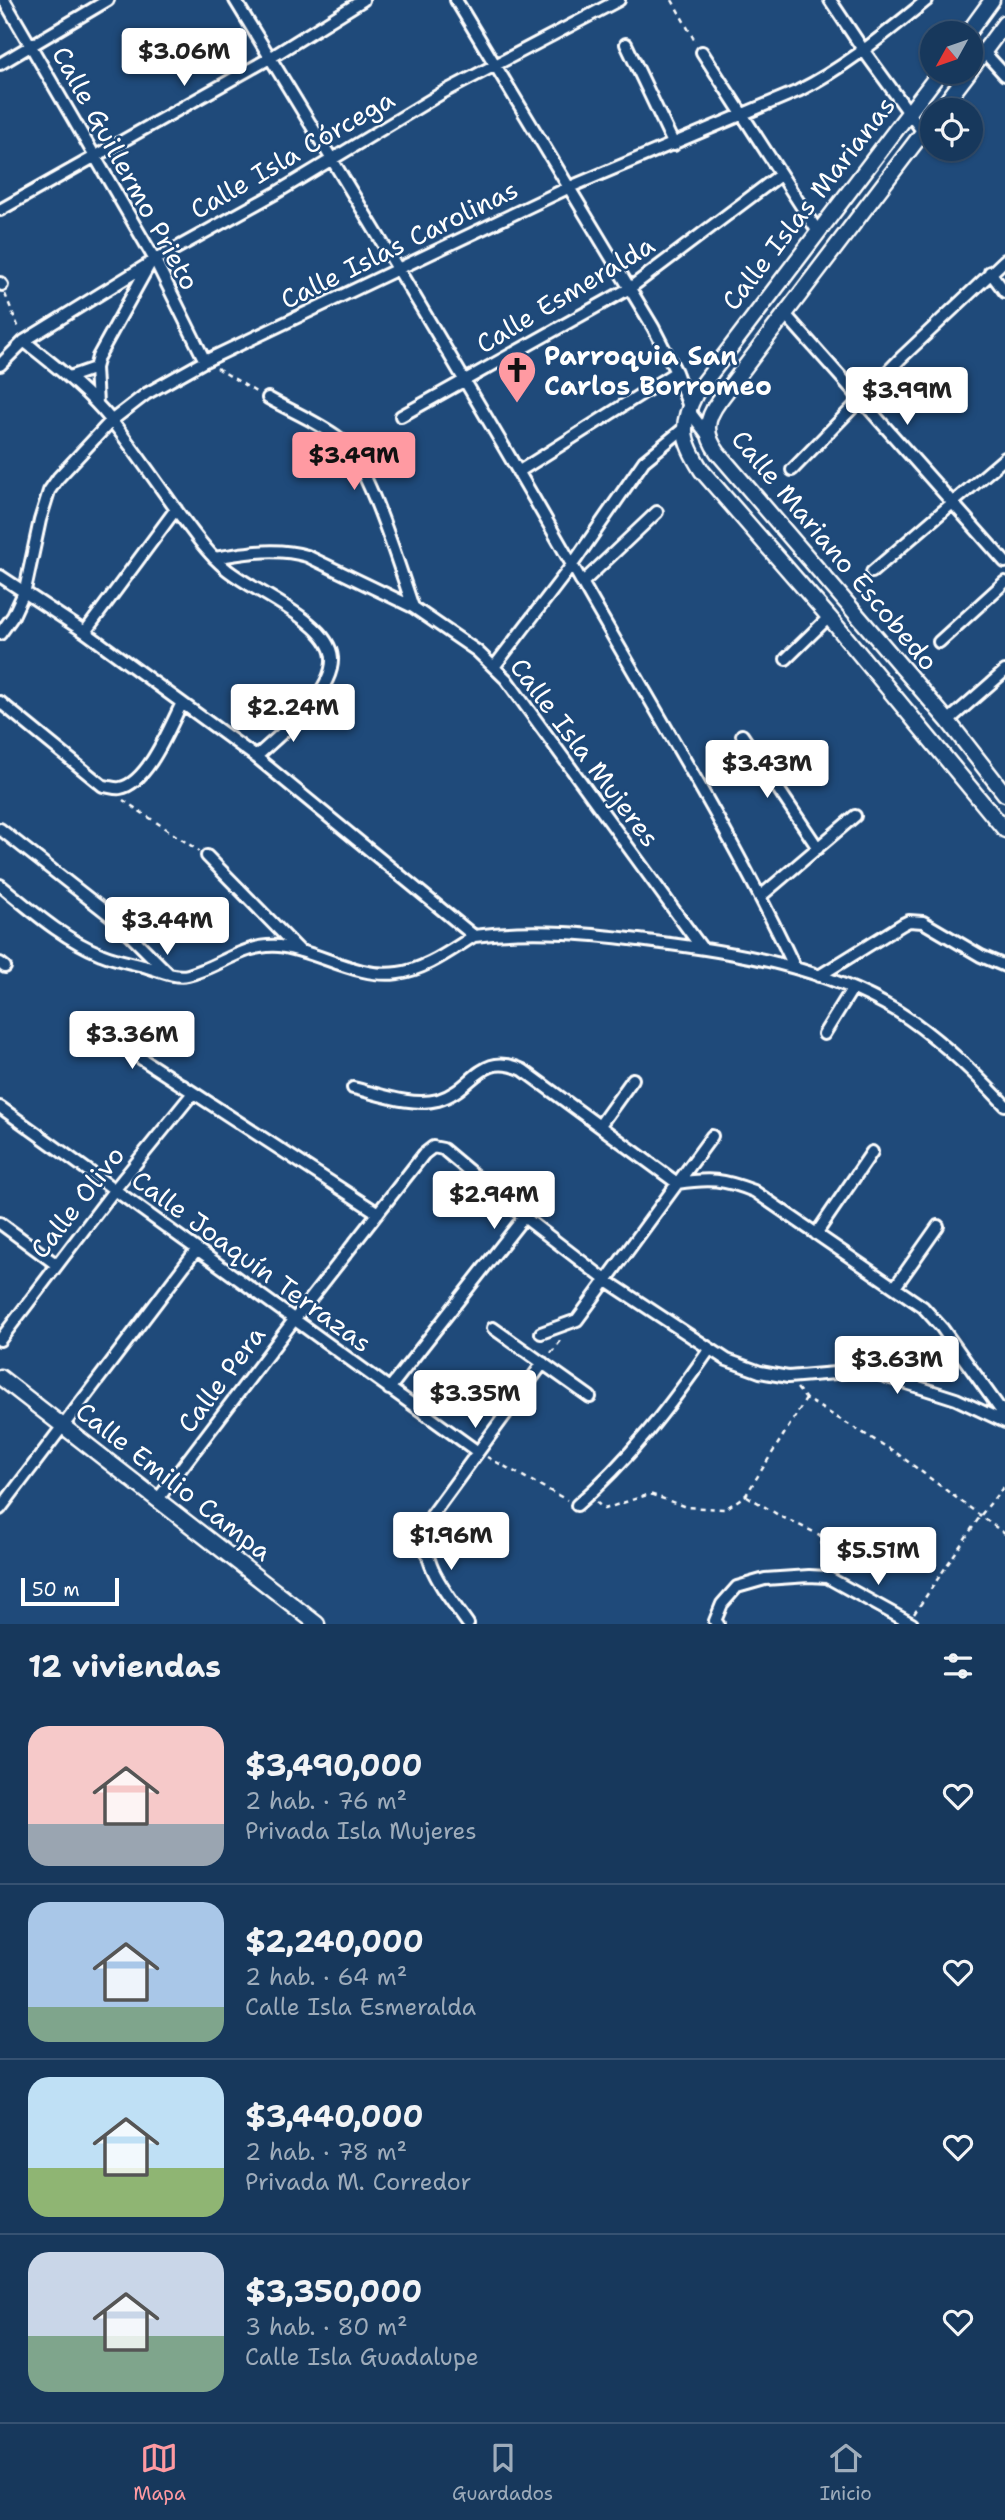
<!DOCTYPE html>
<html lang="es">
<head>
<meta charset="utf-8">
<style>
	body { margin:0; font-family:"Shantell Sans",sans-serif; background:#203f62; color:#f1f3f6; height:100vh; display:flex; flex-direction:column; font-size:26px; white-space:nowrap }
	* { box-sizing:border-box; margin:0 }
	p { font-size:23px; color:#9eacbb }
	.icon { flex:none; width:38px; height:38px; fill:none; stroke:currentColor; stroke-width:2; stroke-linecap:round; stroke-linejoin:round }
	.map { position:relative; height:1624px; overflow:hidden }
	.sheet { display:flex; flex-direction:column; background:#17385c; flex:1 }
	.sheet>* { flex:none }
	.needle { width:46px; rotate:230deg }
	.controls { position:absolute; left:920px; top:21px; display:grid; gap:14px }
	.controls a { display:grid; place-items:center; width:63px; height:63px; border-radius:50%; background:#17385c; box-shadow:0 2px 5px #0004,0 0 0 2px #365272; font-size:35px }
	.scale { position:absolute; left:21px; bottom:18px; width:98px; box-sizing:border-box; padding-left:7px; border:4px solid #fff; border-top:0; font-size:19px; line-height:24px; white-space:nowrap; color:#fff; -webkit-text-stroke:5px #1f4a7a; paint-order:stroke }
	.price { position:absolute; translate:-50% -60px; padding:0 16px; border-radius:7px; background:#fff; color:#222; font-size:23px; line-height:46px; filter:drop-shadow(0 2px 4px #0008) }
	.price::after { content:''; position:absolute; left:50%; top:42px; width:21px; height:16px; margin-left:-10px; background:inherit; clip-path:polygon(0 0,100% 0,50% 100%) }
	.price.selected { background:#ff9aa2; color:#111 }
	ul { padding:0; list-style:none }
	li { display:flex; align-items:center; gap:21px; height:175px; padding:0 28px }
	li+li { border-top:2px solid #365272 }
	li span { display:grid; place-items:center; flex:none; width:196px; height:140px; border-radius:21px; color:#555 }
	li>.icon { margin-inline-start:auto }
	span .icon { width:84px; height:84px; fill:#fffc; stroke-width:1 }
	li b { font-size:30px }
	h2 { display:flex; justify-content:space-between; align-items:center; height:84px; padding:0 28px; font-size:30px }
	.menu { display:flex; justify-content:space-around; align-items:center; height:98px; border-top:2px solid #365272; background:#17385c; font-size:19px; color:#9eacbb }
	.menu a { display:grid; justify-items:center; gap:4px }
	.menu .selected { color:#ff9aa2 }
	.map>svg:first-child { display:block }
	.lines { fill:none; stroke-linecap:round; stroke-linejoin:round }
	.street-casing { stroke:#fff; stroke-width:16 }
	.secondary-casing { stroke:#fff; stroke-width:19 }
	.path { stroke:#fff; stroke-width:2.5; stroke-dasharray:5 5; stroke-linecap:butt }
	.street { stroke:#1f4a7a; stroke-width:10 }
	.secondary { stroke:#1f4a7a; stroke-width:14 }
	.labels { text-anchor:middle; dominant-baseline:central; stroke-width:5; stroke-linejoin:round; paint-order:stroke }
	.street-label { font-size:26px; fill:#fff; stroke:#1f4a7a }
	.poi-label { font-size:26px; font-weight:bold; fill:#fff; stroke:#1f4a7a; text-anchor:start }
</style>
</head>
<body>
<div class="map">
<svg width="1005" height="1624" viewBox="0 0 1005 1624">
	<rect width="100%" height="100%" fill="#1f4a7a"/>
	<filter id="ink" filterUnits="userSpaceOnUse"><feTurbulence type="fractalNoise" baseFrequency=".0143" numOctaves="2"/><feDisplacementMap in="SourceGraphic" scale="14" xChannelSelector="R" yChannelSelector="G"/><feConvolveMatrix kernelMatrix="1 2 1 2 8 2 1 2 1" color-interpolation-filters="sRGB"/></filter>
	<g filter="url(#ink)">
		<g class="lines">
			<g class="street-casing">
				<path id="street" d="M4,0L155,260L205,361
					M235,0C353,194 471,387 583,584C655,711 733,835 795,968
					M456,0L653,327L676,372L692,415L708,436
					M830,0L864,51L923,132
					M626,44L674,145
					M702,52L818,232
					M984,52L1005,75
					M0,64L108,0
					M0,210L270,58L363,0
					M990,272L1005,292
					M0,283L2,285
					M785,314L1005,562
					M24,341C55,366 86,389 111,420C135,451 157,483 180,515C194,533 207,553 225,568C251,591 330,621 332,658C334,693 280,734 256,757
					M0,365L24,341L155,260L276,193L442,93L619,0
					M69,377L95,368
					M268,398C291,411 318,422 339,438C367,459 400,570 413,607
					M97,404L95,368L98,357L149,265
					M401,416L630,288L780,175
					M792,470L901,358L1005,260
					M518,472L676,372
					M214,558C246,553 275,547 307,556L413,607L477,651L506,679L701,947
					M872,572L1005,458
					M0,576L85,632L256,757L474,936C535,928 594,934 654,942C737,952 824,967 897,1011C937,1036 973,1071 1005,1105
					M582,583L657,512
					M85,632L176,509
					M0,634L13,616L25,590L40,520L49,491L58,478L111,421L146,394L205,361L570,187L798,91C846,67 886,33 927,0
					M939,642L1005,582
					M786,659L829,617
					M494,667L572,565L644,461L683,429
					M0,702L103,786C108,786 115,789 120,788C148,783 170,726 182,703
					M948,721L1005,671
					M742,735L818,848
					M0,829L111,916L168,973
					M207,856L300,951
					M0,885C31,910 63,939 101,954C115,960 132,963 147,967C160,971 175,978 188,975C220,967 244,943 279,946C318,951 358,979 398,973C425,970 451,950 474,936
					M761,896L855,816
					M0,963L5,967
					M819,976L903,924L909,921L923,922L981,956L1005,966
					M85,1028L128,1050L378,1213
					M824,1034L852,989
					M353,1088C379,1094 412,1107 438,1100C474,1090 479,1050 523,1070L677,1183C710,1178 723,1179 754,1191L923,1307L942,1328L1005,1416
					M0,1107L478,1452
					M600,1125L633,1079
					M0,1223L57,1265
					M816,1234L872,1152
					M895,1287L938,1226
					M493,1328L590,1397
					M541,1333L577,1320L712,1136
					M0,1340L115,1189L193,1093
					M389,1389L524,1217
					M158,1499L294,1320L424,1154L433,1147L443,1149L524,1217L607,1281L727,1360L760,1372L788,1377L859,1371L878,1374L956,1399L1005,1422
					M577,1505C629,1460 670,1406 709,1350
					M0,1509L197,1249
					M468,1624C446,1592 412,1556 432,1515L543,1363
					M718,1624L715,1621L722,1604L737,1587L765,1579L809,1576L827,1577L912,1624"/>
			</g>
			<g class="secondary-casing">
				<path id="secondary" d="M968,33L992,0
					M971,69L1005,23
					M940,72L696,393C679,426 682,440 702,471L829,617L1005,830
					M940,110L969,72
					M933,119L719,401C705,420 704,434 718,453L948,721L1005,794
					M0,1377L317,1624"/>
			</g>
			<path class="path" d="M672,0L696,43
				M5,294L20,331
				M217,368L259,394
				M123,800L199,851
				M551,1353L562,1339
				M797,1388L806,1399L895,1452L1005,1534
				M487,1457L567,1500
				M747,1496L780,1516L820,1535L826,1567
				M596,1502L604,1509L650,1494L686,1507L725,1509L746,1495L806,1399
				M914,1614L981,1515L1005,1485"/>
			<use href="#street" class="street"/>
			<use href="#secondary" class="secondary"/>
		</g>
	</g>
	<defs>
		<g id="church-pin" transform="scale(2.0125)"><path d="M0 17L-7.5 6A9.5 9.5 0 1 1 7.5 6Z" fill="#ff9aa2" stroke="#1f4a7a"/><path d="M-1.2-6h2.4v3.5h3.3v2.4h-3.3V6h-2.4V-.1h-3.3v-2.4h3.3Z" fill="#111"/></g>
	</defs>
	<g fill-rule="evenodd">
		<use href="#church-pin" x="517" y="370"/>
	</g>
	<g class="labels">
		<g class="street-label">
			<text transform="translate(292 154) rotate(-30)">Calle Isla Córcega</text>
			<text transform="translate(126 168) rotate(61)">Calle Guillermo Prieto</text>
			<text transform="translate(808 203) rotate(-52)">Calle Islas Marianas</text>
			<text transform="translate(399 244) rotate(-26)">Calle Islas Carolinas</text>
			<text transform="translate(565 294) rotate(-31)">Calle Esmeralda</text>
			<text transform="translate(835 550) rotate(50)">Calle Mariano Escobedo</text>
			<text transform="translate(585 752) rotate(53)">Calle Isla Mujeres</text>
			<text transform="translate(77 1202) rotate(-52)">Calle Olivo</text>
			<text transform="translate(252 1261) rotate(36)">Calle Joaquín Terrazas</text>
			<text transform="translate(221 1379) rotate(-53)">Calle Pera</text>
			<text transform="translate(174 1481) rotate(38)">Calle Emilio Campa</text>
		</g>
		<g class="poi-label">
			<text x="544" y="355">Parroquia San<tspan x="544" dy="30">Carlos Borromeo</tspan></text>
		</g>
	</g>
</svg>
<div class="controls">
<a><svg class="needle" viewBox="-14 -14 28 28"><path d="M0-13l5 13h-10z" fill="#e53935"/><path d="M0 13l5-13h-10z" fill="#9eacbb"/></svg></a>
<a><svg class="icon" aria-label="locate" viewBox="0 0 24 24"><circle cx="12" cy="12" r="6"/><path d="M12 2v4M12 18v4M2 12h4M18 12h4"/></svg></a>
</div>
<div class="scale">50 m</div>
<b class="price" style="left:184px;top:88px">$3.06M</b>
<b class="price" style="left:907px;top:427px">$3.99M</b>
<b class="price selected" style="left:354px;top:492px">$3.49M</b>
<b class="price" style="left:293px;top:744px">$2.24M</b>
<b class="price" style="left:767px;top:800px">$3.43M</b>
<b class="price" style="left:167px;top:957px">$3.44M</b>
<b class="price" style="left:132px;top:1071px">$3.36M</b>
<b class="price" style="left:494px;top:1231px">$2.94M</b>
<b class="price" style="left:897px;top:1396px">$3.63M</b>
<b class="price" style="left:475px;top:1430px">$3.35M</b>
<b class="price" style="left:451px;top:1572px">$1.96M</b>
<b class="price" style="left:878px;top:1587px">$5.51M</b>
</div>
<section class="sheet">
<h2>12 viviendas<svg class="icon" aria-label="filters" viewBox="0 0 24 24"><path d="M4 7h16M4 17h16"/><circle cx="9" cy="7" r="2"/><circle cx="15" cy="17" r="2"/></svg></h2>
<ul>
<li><span style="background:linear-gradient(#f6c9c9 70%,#9aa5b1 0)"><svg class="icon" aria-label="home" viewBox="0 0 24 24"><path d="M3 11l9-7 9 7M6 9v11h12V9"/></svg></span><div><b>$3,490,000</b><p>2 hab. · 76 m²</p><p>Privada Isla Mujeres</p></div><svg class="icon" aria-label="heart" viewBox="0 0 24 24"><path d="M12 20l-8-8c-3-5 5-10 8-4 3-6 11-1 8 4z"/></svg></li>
<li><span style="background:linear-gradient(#a9c7e8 75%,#7fa58c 0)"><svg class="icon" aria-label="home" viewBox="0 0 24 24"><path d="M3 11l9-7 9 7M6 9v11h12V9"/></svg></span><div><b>$2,240,000</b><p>2 hab. · 64 m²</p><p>Calle Isla Esmeralda</p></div><svg class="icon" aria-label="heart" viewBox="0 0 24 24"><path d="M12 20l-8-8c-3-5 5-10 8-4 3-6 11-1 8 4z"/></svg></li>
<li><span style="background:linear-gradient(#bfe0f5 65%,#8fb573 0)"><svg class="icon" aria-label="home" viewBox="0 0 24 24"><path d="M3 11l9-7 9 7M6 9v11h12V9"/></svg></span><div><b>$3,440,000</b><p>2 hab. · 78 m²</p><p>Privada M. Corredor</p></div><svg class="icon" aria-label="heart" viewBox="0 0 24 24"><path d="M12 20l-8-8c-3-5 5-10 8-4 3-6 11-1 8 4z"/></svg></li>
<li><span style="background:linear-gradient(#c9d6e8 60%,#7fa58c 0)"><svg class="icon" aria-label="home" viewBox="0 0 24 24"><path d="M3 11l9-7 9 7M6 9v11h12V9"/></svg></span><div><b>$3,350,000</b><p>3 hab. · 80 m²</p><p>Calle Isla Guadalupe</p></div><svg class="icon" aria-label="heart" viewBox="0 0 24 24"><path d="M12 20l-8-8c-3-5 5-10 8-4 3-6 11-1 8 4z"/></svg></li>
</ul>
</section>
<nav class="menu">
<a class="selected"><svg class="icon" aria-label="map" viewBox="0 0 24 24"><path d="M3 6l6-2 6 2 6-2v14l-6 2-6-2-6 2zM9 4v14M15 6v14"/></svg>Mapa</a>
<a><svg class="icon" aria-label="saved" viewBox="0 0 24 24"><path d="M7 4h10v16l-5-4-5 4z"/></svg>Guardados</a>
<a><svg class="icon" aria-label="home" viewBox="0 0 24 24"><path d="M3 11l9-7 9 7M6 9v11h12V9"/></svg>Inicio</a>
</nav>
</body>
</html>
